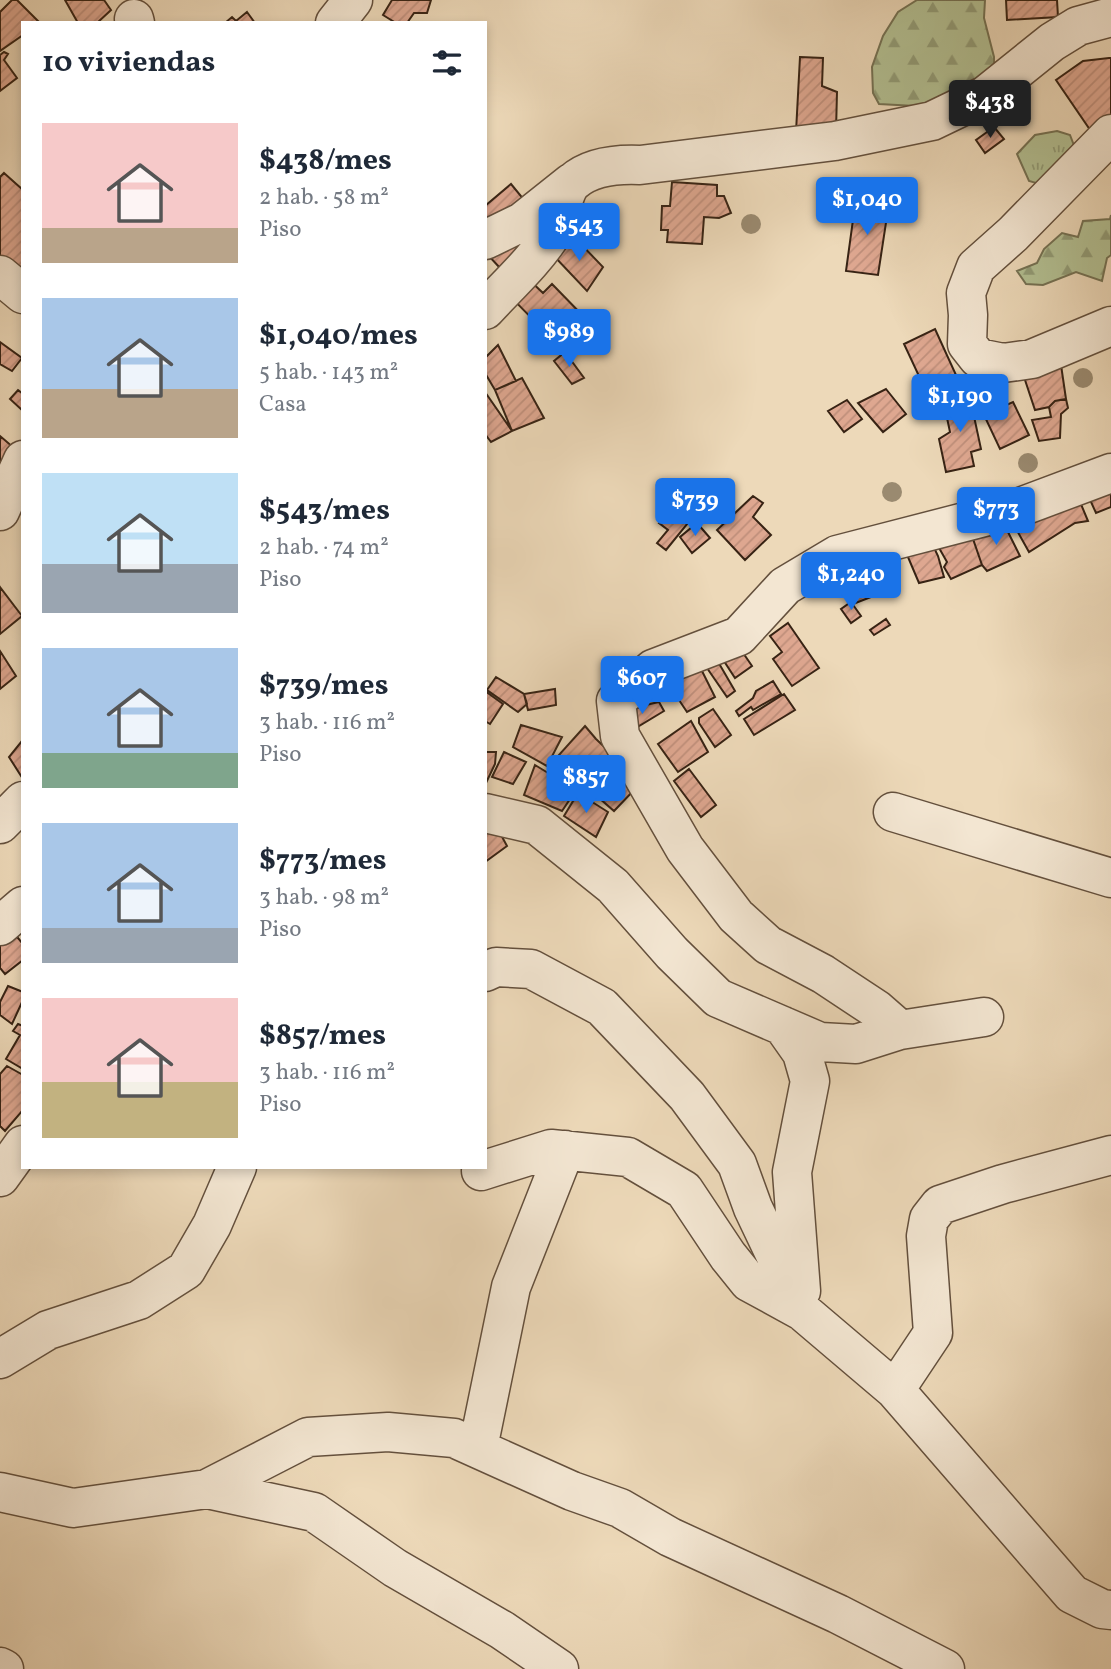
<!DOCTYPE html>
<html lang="es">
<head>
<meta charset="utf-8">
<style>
	body { margin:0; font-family:Vollkorn,serif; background:#f6f6f7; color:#1f2937; height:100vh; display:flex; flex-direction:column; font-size:26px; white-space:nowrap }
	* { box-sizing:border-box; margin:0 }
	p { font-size:23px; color:#747a83 }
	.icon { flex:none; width:38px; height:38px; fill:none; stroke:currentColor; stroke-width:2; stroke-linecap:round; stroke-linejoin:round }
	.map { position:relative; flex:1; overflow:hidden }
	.details { position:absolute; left:21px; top:21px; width:466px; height:1148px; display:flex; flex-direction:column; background:#fff; border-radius:0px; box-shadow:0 4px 10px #0003 }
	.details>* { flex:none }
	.price { position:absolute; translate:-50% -60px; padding:0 16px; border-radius:7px; background:#1a73e8; color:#fff; font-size:23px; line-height:46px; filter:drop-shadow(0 2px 4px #0008) }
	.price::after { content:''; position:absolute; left:50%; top:42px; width:21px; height:16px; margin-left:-10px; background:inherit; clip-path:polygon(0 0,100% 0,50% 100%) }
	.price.active { background:#222; color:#fff }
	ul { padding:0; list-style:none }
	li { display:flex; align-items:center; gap:21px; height:175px; padding:0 21px }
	li span { display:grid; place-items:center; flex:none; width:196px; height:140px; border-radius:0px; color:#555 }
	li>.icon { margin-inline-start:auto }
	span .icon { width:84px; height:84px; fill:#fffc; stroke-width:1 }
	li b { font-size:30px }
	h2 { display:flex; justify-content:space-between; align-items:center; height:84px; padding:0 21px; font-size:30px }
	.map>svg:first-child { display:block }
	.forest { fill:url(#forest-firs); stroke:#757254; stroke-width:2 }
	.park { fill:url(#park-tufts); stroke:#757254; stroke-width:2 }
	.building { fill:url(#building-hatch); stroke:#372314; stroke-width:2 }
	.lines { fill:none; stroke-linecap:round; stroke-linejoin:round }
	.minor-casing { stroke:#64503d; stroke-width:41 }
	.minor { stroke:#f3e6d2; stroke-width:38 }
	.tree { fill:#9a8a70 }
</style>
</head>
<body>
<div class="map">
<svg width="1111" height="1669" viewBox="0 0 1111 1669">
	<defs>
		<pattern id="forest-firs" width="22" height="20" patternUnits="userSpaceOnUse" patternTransform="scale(1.75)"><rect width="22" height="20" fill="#b3c093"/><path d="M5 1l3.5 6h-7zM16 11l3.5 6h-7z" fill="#929c77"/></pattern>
		<pattern id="park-tufts" width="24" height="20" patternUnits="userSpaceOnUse" patternTransform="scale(1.75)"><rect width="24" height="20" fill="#b3c093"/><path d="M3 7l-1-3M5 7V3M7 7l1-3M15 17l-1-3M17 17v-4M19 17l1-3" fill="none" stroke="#929c77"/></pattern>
		<pattern id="building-hatch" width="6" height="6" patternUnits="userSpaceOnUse" patternTransform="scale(1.75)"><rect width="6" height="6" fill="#dea790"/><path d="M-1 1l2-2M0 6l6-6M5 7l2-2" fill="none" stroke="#bf8f7b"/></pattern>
	</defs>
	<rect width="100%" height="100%" fill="#edd9b9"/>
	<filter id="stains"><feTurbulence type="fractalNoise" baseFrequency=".00286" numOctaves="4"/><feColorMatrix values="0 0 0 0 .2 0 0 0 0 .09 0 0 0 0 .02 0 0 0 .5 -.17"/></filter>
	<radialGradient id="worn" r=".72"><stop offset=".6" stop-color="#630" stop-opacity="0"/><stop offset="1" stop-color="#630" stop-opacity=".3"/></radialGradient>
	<path class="forest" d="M917,0H985L984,18L994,57V80L952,108L879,104L873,93L872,67L883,36L898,12Z
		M1111,215V255L1107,258L1102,281L1076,272L1043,285L1026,284L1017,271L1037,263L1044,249L1062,233L1078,237L1083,221L1110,219Z"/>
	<path class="park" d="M1057,131L1070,135L1078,156L1043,185L1029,181L1017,154L1035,135Z"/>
	<path class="building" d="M12,0H17L40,23H23V35L0,51V12Z
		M65,0H104L111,10L97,23H78Z
		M392,0H431L427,13H414L407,23H396L383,15Z
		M1006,0H1057L1058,17L1007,20Z
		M247,12L255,23H225L232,17L236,21Z
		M4,52L8,54L4,60L17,78L0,91V55Z
		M800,57L823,58L822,86L837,92L836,131L796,132Z
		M1109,58H1111V122L1097,140L1056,80L1083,61Z
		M994,127L1004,139L985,153L976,140Z
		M4,173L23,190V291L0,273V177Z
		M672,182L717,185V196H724L731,213L719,218L704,217L702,244L667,242L668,230H661L662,206H670Z
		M511,184L525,201L485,230V206Z
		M856,198L889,203L878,275L846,271Z
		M518,227L532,243L501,269L487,254Z
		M573,236L603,267L587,291L553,255Z
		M523,274L543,293L552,284L586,319L575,336L561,328L553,340L505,291Z
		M935,329L956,375L925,389L904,344Z
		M0,342L22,358L12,371L0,364Z
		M498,345L516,381L495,390L485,373V358Z
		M565,352L584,378L572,384L554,361Z
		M1061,365L1066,399L1055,401L1049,407L1035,410L1024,377Z
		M522,378L544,418L512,431L495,390Z
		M886,389L906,414L883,432L858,403Z
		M18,390L23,394V411L10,399Z
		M485,392L512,431L491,442L485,434Z
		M969,393L981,449L971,452L974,466L946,472L939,439L950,432L943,399Z
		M1066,399L1068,408L1061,414L1060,438L1039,441L1032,420L1051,417L1049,407L1055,401Z
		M847,400L862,419L844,432L828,411Z
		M1013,402L1029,435L1000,449L984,415Z
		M0,436L21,454L0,475Z
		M1111,483V507L1096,513L1087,493Z
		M753,496L763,503L753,517L771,535L745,560L717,530Z
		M1078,497L1088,521L1075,523L1029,552L1015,527Z
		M671,509L688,523L666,550L657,543L668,530L659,523Z
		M1003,522L1020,556L987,571L982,565L973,539Z
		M697,523L710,538L692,553L680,537Z
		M929,537L938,556L944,577L919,583L902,543Z
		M934,539H973L982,565L951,579L944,567L947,562Z
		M866,558L884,592L853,604L835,576Z
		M0,587L22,616L0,634Z
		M851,602L861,616L851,623L841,609Z
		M886,619L890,625L874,635L870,630Z
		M788,623L819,668L792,686L773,659L782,652L770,636Z
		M739,647L752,666L735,678L722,658Z
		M0,651L16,676L0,689Z
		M717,660L735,691L727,697L707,668Z
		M699,665L715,697L687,712L665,679Z
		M496,677L524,694L527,704L518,712L487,690Z
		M773,681L781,694L753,710L751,707L739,716L736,711L753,698L756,691Z
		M555,689L556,705L528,710L524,694Z
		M485,691L503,704L490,724L485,721Z
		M784,694L795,710L754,735L744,719Z
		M659,702L664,711L629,732L621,718L641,706Z
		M713,709L731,735L715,747L699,723V718Z
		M691,721L708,752L678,772L658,744Z
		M521,725L562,737L547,766L513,747Z
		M585,726L596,739L614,756L586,791L550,765Z
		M23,730V779L9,757L22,741Z
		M485,752H496L495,764L485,785Z
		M504,752L526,762L513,784L492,777Z
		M611,761L636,788L614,811L590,790Z
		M535,765L576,790L562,811L524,795Z
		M689,769L716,805L701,817L674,781Z
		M578,793L608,812L596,837L564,816Z
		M494,822L507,846L485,862V828Z
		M9,927L23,944V960L5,974L0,968V934Z
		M8,986L23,992V1000L12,1024L0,1015V1002Z
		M18,1024L23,1026V1069L6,1059L20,1035L13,1031Z
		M7,1066L23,1075V1110L5,1131L0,1126V1074Z"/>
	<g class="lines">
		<g class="minor-casing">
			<path id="minor" d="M134,19L135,23
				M335,23L353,0
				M1111,134L1013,234L976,267L966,293L968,315L967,344L978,358L1003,363L1032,359L1111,326
				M485,240L522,222L571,183
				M0,275L23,294
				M485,310C508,285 535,261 553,232C560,219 563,191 573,182C591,166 617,164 640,165L835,141L932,121L986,95L1052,42L1078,26L1111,17
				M0,511L23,460
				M893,812L1111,878
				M485,813L537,825L613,886L672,953L718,998L820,1042L856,1044L900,1030L984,1017
				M0,824L23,801
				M0,926L23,906
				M485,972L496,967L531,969L602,1007L687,1096L737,1164L753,1208L802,1311
				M783,1026L802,1053L810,1081L792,1172L801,1291
				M900,1030L876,1009L823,974L768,945L736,916L685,849L620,736L616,701L653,669L739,636L785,586L837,555L1015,509L1111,473
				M481,1171L551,1149L628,1157L684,1190L728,1256L749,1282L802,1311L895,1390L933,1333L926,1236L929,1219L940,1205L1003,1184L1111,1155
				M0,1177L23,1145
				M0,1359L48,1330L139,1300L186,1270L212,1225L237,1167
				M895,1390L1072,1594L1102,1609L1111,1610
				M478,1448L511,1287L565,1150
				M207,1489L314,1512L395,1568L502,1630L559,1669
				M0,1492L73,1508L207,1489L308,1437L388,1432L454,1438L572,1491L620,1508L670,1537L838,1614L945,1669
				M0,1667L4,1669"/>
		</g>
		<use href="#minor" class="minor"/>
	</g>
	<g class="tree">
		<circle cx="751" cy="224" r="10"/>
		<circle cx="1083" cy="378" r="10"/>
		<circle cx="1028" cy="463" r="10"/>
		<circle cx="892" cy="492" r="10"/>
	</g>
	<rect width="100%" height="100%" filter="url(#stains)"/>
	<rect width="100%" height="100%" fill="url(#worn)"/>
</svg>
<b class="price active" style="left:990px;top:140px">$438</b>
<b class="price" style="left:867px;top:237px">$1,040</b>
<b class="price" style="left:579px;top:263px">$543</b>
<b class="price" style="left:569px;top:369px">$989</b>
<b class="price" style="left:960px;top:434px">$1,190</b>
<b class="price" style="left:695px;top:538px">$739</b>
<b class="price" style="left:996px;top:547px">$773</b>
<b class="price" style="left:851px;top:612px">$1,240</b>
<b class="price" style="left:642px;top:716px">$607</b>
<b class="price" style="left:586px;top:815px">$857</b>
<section class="details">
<h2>10 viviendas<svg class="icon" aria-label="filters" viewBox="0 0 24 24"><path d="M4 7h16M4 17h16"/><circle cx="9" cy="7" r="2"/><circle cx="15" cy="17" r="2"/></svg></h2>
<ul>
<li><span style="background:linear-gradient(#f6c9c9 75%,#b9a48a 0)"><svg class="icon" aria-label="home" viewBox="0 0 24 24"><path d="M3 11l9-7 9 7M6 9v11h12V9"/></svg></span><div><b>$438/mes</b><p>2 hab. · 58 m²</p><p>Piso</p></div></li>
<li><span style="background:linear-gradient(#a9c7e8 65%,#b9a48a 0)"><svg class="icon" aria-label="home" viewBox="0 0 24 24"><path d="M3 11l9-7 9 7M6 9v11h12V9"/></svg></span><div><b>$1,040/mes</b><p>5 hab. · 143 m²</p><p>Casa</p></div></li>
<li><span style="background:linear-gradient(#bfe0f5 65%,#9aa5b1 0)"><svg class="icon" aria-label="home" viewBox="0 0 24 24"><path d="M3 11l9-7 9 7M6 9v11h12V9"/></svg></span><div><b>$543/mes</b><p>2 hab. · 74 m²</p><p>Piso</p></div></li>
<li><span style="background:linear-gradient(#a9c7e8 75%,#7fa58c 0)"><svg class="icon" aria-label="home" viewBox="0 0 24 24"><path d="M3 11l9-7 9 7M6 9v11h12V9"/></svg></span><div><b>$739/mes</b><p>3 hab. · 116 m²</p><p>Piso</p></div></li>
<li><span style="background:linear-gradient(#a9c7e8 75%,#9aa5b1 0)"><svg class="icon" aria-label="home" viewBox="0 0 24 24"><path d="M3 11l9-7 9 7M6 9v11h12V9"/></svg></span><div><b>$773/mes</b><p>3 hab. · 98 m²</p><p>Piso</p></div></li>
<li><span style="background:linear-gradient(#f6c9c9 60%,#c2b280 0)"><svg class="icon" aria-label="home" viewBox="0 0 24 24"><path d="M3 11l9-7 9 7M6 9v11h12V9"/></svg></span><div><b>$857/mes</b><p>3 hab. · 116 m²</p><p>Piso</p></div></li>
</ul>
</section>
</div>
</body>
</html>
